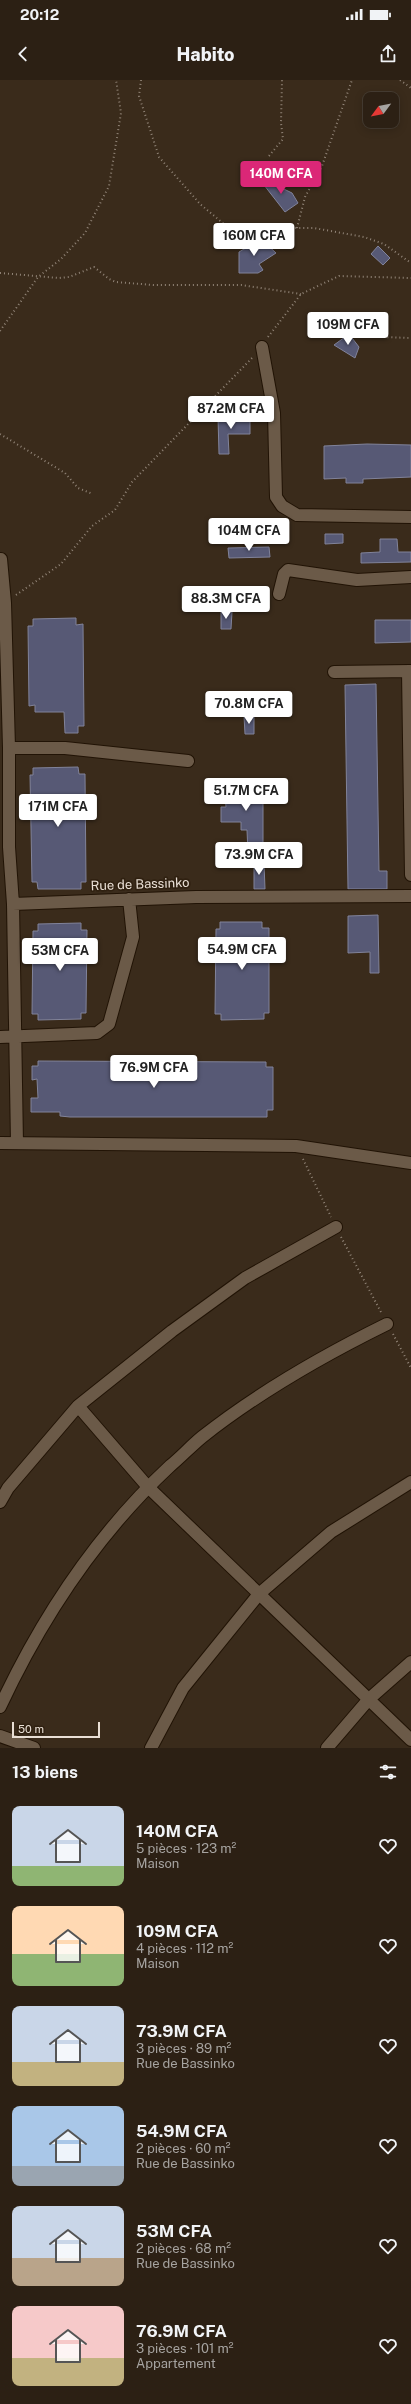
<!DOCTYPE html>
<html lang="fr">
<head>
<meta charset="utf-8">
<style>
	body { margin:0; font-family:"Public Sans",sans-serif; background:#382d22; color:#f1f3f6; height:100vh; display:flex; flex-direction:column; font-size:15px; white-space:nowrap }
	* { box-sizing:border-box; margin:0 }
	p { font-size:13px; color:#a6a3a0 }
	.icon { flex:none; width:22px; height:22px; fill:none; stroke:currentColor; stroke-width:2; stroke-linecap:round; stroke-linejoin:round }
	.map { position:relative; height:1668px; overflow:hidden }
	.details { display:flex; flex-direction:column; background:#2c2014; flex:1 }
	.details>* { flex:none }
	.needle { width:26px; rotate:238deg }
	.tools { position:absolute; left:363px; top:12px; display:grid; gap:8px }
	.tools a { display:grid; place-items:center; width:36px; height:36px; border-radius:8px; background:#2c2014; box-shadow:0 2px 10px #0003,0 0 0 1px #483e34; font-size:20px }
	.scale { position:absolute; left:12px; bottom:10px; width:88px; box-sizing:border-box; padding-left:4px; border:2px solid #e9dfd5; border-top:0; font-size:11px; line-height:14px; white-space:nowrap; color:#e9dfd5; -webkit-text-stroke:3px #302111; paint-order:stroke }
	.price { position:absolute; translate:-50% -34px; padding:0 9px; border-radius:4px; background:#fff; color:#222; font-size:13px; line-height:26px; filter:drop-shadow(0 1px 2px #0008) }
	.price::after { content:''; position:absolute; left:50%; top:24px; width:12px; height:9px; margin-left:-6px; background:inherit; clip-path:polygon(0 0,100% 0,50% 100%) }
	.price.selected { background:#db2777; color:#fff }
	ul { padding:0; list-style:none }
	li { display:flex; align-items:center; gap:12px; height:100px; padding:0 12px }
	li span { display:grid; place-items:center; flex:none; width:112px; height:80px; border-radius:8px; color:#555 }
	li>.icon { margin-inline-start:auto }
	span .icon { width:48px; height:48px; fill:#fffc; stroke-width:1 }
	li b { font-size:17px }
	h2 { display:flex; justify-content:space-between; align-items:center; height:48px; padding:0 12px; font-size:17px }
	.status { display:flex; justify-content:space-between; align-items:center; height:28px; padding:0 20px; background:#2c2014; direction:ltr }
	.status svg { height:11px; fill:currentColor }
	header { display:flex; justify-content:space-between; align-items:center; height:52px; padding:0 12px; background:#2c2014; font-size:18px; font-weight:800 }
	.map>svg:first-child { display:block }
	.building { fill:#575975; stroke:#81839a }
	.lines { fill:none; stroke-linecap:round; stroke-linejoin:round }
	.street-casing { stroke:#211305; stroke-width:14 }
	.path { stroke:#918477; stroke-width:2; stroke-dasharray:1 3; stroke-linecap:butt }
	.street { stroke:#6b5a48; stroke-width:12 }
	.labels { text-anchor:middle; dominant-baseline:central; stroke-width:3.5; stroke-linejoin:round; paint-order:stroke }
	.street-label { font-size:13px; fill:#e9dfd5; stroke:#302111 }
</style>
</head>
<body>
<div class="status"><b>20:12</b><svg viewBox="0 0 49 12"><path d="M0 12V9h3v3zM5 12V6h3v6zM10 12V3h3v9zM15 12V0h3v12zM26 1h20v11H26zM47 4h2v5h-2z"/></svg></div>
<header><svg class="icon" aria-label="back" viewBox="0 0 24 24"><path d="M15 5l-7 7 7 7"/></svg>Habito<svg class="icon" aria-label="share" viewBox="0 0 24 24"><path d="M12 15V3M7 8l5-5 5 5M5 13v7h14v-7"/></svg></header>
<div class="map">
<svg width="411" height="1668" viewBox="0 0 411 1668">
	<rect width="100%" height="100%" fill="#3a2b1b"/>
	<path class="building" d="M257,96L292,113L298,123L285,132Z
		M261,159L276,173L259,184L263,190L258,193H239V172Z
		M378,166L390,178L383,185L371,174Z
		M349,254L359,267L355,278L334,265Z
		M250,336V354H228L229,374H219L218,337Z
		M367,364L411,365V397L363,399V403H346V398L324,399V366Z
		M219,442H229L230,459L220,460Z
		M325,454H343V463L325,464Z
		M380,459H397L398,472H411V482L361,483V473L380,472Z
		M269,467L270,477L229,478L228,468Z
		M221,532H232L231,549H221Z
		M76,538V545L83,544L84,646H78V653H65L64,632H35V625L29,626L28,546H33V539Z
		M375,540H411V562L375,563Z
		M376,604L379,791H387V809H348L345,605Z
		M244,636H254V654H245Z
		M78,687L79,694H85L86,802H81V809H38L37,802H32L30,695H33V688Z
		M234,701V706H263V765H261V773H248L247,750H241V742H221V727H226L224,702Z
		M254,783H264L265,809H254Z
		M378,835L379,893H370V872L348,873V836Z
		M220,842H262V848H269V933H264V939L221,940V934H215L216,849H220Z
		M81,843V850H87L86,933H81V939L38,940V934H32L33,851H38V844Z
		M38,981L266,982V987H273V1030H267V1037H70L60,1036V1032H31V1018H38L37,999L32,1000V986H38Z"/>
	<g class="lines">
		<g class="street-casing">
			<path id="street" d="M262,267L274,333L276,417L282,426L297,435L411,437
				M1,479L5,523L9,668V767L13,824L17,1063
				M279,514L284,494L288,490L357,500L411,497
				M408,591L411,795
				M334,592L411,591
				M9,668H65L188,681
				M13,824L196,817L411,816
				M0,957L97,953L109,944L133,857L129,819
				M0,1063L296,1066L411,1083
				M78,1326L148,1407L411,1660
				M0,1422L8,1408L78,1326L172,1251L245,1198L336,1147
				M0,1627C42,1537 97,1454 170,1386C181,1377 191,1366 202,1357C259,1312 322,1276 387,1244
				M0,1656L34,1668
				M151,1668L183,1608L259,1514L331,1452L411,1402
				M327,1668L369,1619L411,1582"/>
		</g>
		<path class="path" d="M141,0L139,16L159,77L200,124L231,150L248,153L290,148H314L364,157L384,164L411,183
			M400,0L411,8
			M269,76L283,59L281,43L282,0
			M297,148L305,117L322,86L352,0
			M0,193L59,198L69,197L94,187L109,199L116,202L153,205H241L301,214
			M313,234L331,239L341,248H355L382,257L411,258
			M0,251L38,197L61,179L85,153L109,106L121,33L116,0
			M268,257L301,214L339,196L411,198
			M0,354L65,393L78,408L93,414
			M16,515L61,484L92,446L115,430L132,402L252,278
			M303,1079L331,1137
			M341,1157L382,1234
			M393,1254L411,1288"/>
		<use href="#street" class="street"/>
	</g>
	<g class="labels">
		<g class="street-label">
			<text transform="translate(140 804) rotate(-2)">Rue de Bassinko</text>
		</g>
	</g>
</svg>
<div class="tools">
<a><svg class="needle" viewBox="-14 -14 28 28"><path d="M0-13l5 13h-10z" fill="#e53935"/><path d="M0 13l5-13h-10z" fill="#a6a3a0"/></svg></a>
</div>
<div class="scale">50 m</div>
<b class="price selected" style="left:281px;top:115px">140M CFA</b>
<b class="price" style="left:254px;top:177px">160M CFA</b>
<b class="price" style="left:348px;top:266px">109M CFA</b>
<b class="price" style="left:231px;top:350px">87.2M CFA</b>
<b class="price" style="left:249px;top:472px">104M CFA</b>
<b class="price" style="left:226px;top:540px">88.3M CFA</b>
<b class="price" style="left:249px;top:645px">70.8M CFA</b>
<b class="price" style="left:246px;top:732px">51.7M CFA</b>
<b class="price" style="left:58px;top:748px">171M CFA</b>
<b class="price" style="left:259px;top:796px">73.9M CFA</b>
<b class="price" style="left:242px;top:891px">54.9M CFA</b>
<b class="price" style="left:60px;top:892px">53M CFA</b>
<b class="price" style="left:154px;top:1009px">76.9M CFA</b>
</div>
<section class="details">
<h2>13 biens<svg class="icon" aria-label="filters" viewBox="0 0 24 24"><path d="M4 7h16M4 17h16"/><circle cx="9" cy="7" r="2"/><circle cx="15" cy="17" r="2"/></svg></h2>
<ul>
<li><span style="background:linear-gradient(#c9d6e8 75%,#8fb573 0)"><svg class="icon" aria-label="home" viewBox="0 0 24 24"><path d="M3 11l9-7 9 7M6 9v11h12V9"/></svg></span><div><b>140M CFA</b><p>5 pièces · 123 m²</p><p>Maison</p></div><svg class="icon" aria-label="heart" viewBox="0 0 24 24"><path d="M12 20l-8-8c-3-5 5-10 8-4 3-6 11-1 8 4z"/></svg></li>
<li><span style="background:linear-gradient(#ffd9b3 60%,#8fb573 0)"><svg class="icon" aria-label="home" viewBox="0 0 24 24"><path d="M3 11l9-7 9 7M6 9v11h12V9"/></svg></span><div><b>109M CFA</b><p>4 pièces · 112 m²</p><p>Maison</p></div><svg class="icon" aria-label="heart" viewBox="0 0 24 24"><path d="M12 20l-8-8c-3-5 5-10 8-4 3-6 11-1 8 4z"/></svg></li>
<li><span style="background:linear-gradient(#c9d6e8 70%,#c2b280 0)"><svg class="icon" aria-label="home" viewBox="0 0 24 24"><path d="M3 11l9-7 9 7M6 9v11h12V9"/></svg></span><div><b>73.9M CFA</b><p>3 pièces · 89 m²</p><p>Rue de Bassinko</p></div><svg class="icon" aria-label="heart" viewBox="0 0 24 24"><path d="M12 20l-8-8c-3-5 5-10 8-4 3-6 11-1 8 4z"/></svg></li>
<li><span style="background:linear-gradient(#a9c7e8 75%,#9aa5b1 0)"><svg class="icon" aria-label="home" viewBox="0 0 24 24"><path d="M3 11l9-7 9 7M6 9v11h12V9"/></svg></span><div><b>54.9M CFA</b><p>2 pièces · 60 m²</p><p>Rue de Bassinko</p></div><svg class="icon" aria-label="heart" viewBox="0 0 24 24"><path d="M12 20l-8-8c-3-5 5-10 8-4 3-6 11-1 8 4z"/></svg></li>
<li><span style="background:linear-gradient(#c9d6e8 65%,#b9a48a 0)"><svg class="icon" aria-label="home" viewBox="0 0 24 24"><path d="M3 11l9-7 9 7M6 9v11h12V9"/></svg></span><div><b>53M CFA</b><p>2 pièces · 68 m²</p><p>Rue de Bassinko</p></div><svg class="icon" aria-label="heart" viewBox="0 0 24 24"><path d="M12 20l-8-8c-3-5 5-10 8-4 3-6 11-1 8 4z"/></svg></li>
<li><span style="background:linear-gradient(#f6c9c9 65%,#c2b280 0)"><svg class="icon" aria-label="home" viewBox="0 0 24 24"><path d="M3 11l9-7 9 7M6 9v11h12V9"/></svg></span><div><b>76.9M CFA</b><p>3 pièces · 101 m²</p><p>Appartement</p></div><svg class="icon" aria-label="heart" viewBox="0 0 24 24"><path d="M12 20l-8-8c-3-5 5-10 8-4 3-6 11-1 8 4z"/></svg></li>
</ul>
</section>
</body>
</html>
